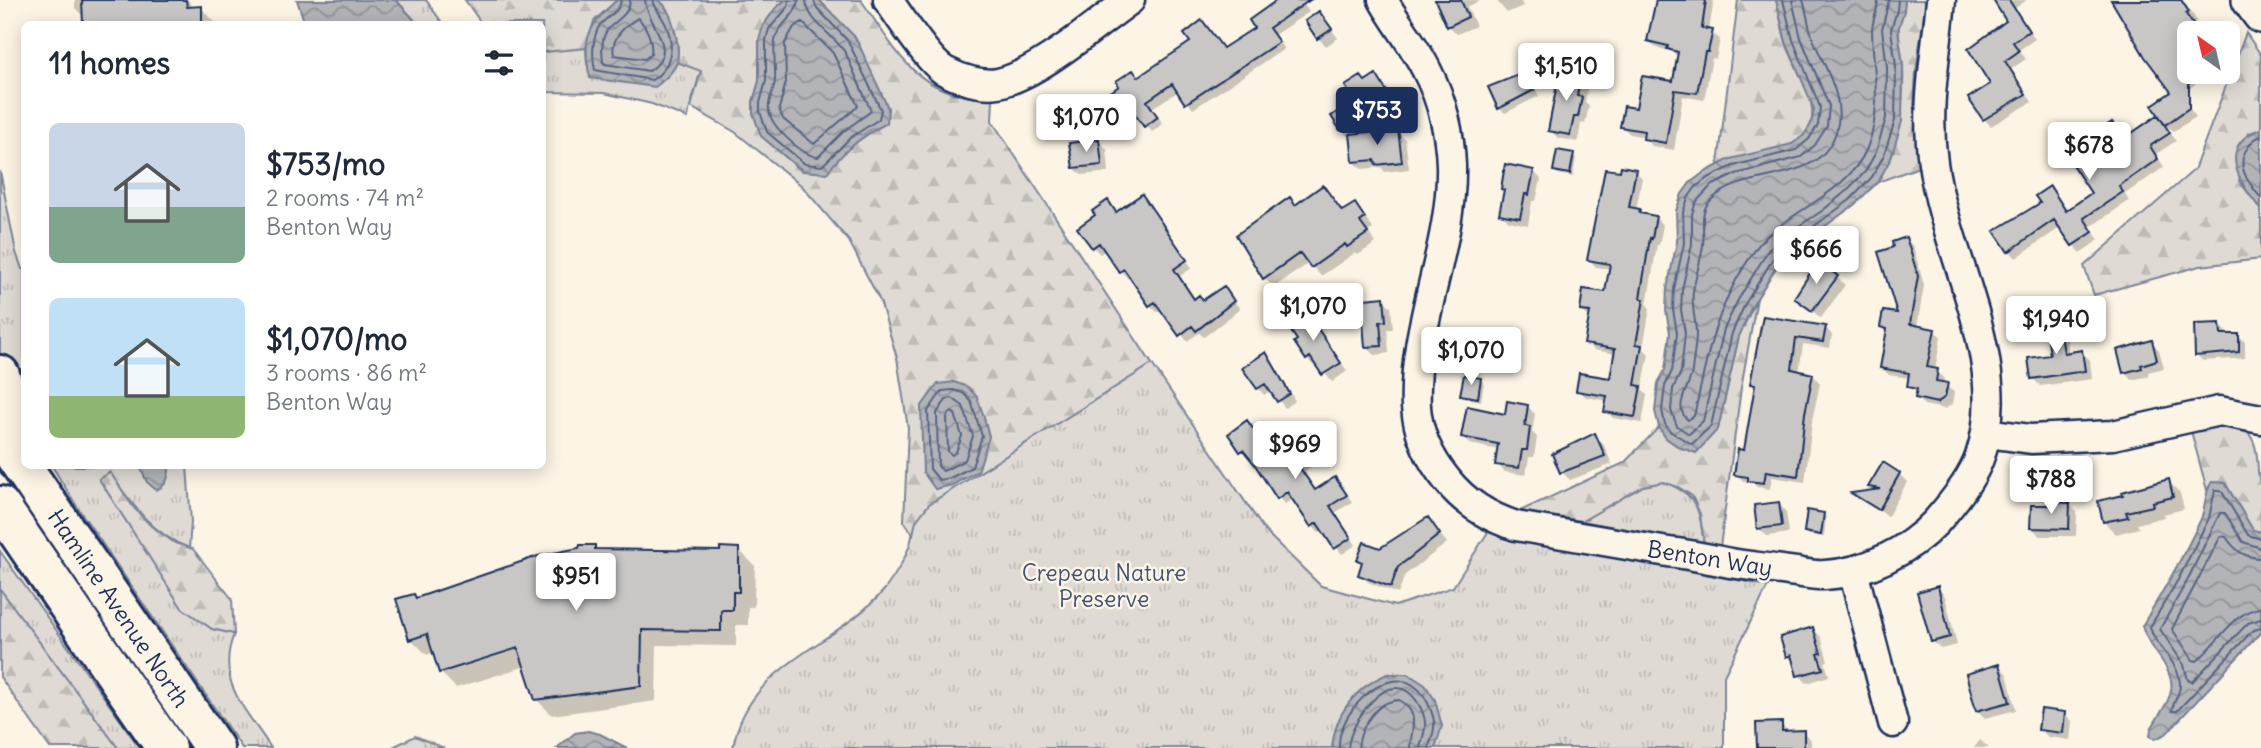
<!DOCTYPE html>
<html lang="en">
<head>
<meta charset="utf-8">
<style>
	body { margin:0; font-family:Delius,sans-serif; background:#f6f6f7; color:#1f2937; height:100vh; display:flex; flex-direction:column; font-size:26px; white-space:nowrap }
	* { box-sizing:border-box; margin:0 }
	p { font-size:23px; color:#747a83 }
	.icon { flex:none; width:38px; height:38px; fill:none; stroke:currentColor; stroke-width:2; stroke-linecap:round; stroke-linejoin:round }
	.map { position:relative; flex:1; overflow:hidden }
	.sheet { position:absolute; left:21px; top:21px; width:525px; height:448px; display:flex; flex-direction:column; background:#fff; border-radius:10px; box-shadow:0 4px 18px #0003 }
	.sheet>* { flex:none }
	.needle { width:46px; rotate:326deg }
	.fabs { position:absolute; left:2177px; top:21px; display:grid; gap:14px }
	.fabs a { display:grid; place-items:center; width:63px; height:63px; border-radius:10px; background:#fff; box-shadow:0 4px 18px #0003; font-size:35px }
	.price { position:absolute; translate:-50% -60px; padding:0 16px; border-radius:7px; background:#fff; color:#222; font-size:23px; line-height:46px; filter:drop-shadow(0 2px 4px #0008) }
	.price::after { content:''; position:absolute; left:50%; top:42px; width:21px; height:16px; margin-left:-10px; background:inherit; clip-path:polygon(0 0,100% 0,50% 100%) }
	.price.on { background:#1b2f5e; color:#fff }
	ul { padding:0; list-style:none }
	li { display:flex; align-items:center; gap:21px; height:175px; padding:0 28px }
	li span { display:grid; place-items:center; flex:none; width:196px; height:140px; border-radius:10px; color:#555 }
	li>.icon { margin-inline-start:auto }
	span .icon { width:84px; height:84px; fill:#fffc; stroke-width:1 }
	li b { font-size:30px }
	h2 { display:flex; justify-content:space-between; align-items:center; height:84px; padding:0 28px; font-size:30px }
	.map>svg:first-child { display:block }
	.grass { fill:url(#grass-tufts); stroke:#7d8599; stroke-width:2 }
	.forest { fill:url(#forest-firs); stroke:#7d8599; stroke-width:2; fill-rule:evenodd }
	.water { fill:url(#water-waves); stroke:#767f94; stroke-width:2 }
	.shadow { fill:#0003 }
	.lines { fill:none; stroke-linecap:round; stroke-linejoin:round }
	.shore { stroke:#576482; stroke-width:2 }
	.building { fill:#c8c7c6; stroke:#1b2f5e; stroke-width:2 }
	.minor-casing { stroke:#1b2f5e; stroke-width:33 }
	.major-casing { stroke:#1b2f5e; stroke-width:40 }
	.highway-casing { stroke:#1b2f5e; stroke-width:44 }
	.minor { stroke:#fcf5e5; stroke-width:28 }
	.major { stroke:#fcf5e5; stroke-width:35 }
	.highway { stroke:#fcf5e5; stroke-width:38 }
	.labels { text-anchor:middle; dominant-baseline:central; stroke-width:5; stroke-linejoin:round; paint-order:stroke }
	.street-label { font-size:23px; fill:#1b2f5e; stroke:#fcf5e5 }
	.park-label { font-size:23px; fill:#425176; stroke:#fcf5e5 }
</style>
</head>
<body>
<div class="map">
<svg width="2261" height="748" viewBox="0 0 2261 748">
	<defs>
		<pattern id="grass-tufts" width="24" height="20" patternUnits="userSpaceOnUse" patternTransform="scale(1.75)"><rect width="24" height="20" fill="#dfdbd4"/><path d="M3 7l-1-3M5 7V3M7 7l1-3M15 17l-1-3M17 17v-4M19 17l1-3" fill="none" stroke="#bfbcb8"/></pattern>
		<pattern id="forest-firs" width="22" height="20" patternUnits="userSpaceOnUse" patternTransform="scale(1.75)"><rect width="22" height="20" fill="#dfdbd4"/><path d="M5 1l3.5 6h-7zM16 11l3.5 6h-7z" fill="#bfbcb8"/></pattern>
		<pattern id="water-waves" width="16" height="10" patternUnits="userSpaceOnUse" patternTransform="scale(1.75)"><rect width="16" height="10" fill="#b2b4b8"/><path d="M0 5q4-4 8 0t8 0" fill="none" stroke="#909399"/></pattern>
	</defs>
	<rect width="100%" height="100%" fill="#fcf5e5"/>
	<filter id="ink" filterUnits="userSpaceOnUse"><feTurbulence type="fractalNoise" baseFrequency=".0143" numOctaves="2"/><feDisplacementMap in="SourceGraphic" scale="14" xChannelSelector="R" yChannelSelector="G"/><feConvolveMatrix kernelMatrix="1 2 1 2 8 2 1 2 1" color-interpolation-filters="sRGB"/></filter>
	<g filter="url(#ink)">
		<path class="grass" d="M396,0H426L443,24H418Z
			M586,48L587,64L667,78L677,62L701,70L687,118L652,104L604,93L543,92V52Z
			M0,171L16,252L22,269H24V412L0,359Z
			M1152,364L1265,531L1321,586L1395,606L1453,587L1488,532L1768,586L1724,676V748H733C746,664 836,647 885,589C894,577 904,561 909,547C912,539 913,529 916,521C919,515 925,509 929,504Z
			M52,466H140L147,482L169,471V466H187L191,522L189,548C152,534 132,504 110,473L99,479L182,607L212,629L234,634C215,682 246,709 271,748H242L78,508Z
			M1663,482C1699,494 1699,510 1704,544L1582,521L1643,486Z
			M0,551L140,748H118L0,589Z
			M415,736L444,748H391Z"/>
		<path class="forest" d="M465,0H617L594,21L586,48L543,52L542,24H482Z
			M656,0H785L775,9L763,26L759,40V81L753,102L761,136L802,171L840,155L867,134L888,108L854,36L819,0H861C899,55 918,98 993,99L992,121L1152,364L929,504L916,521L913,534L904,521L908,428L897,358L880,301L849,241L802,186L735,132L691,107L701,71L677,62L678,44L662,4ZM954,382C981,392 982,412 989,437Z
			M1738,0H1776C1780,14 1782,29 1786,43C1796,73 1836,122 1792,144C1770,155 1742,154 1718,165Z
			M1905,0H1926L1916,71L1914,108L1919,167L1878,182C1898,145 1905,107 1903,65C1902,54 1899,43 1899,32C1898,21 1904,11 1905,0Z
			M2246,33L2261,55V129L2249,133L2239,181L2261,209V259L2200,266L2094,295L2084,266L2194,170Z
			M1757,298L1741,388L1720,547L1704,544L1700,514L1692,496L1678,487L1663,482L1643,486L1582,521L1520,511L1624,463L1659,427L1666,438L1679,447L1718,429L1739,336Z
			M2211,426C2250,426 2256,432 2258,470C2258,476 2260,481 2261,487C2261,501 2261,517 2261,532L2253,530L2225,483L2212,482L2207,490L2191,431Z
			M110,472L133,507L151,526L175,543L193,549L232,599L234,634L212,629L182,608L99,479Z
			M0,589L118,748H50L0,677Z"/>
		<path class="water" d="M297,0H396L418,24H305Z
			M617,0C629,0 646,0 657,0C672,5 681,48 677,62C674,72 663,81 655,87L590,78C581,38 588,26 617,0Z
			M785,0H819L854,36L860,47L888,108L887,123C862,136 844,150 827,173L802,171L761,136L753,113V102L759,81V40L763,26L775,9Z
			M1776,0H1905L1904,11L1898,30L1903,66L1902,121L1891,158L1878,182L1854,205L1782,258L1751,308L1739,336L1718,429L1696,453L1679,447L1666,438L1659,427L1655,411L1658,383L1665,370L1670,333L1666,311L1667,288L1677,242L1676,211L1682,194L1690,183L1703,173L1730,159L1792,144L1804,135L1811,124L1814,109L1786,42Z
			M2261,129V209C2240,185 2215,145 2261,129Z
			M954,382L968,387L977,397L984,417L989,437L978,471L952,485L935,489L923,472L921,407L938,384Z
			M140,466H169C169,477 167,486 156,490L147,482Z
			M2212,482L2225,483L2253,530L2261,532V632L2166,734L2155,739L2150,736L2151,729C2169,697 2183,689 2158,655C2152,646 2145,637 2142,626C2163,591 2184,556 2201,519C2206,506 2204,493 2212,482Z
			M1387,674H1408L1425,685L1435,700L1442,726L1435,748H1332C1335,713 1355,688 1387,674Z
			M588,731L600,734L627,748H557L575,733Z"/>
		<path class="shadow" d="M75,0H188L193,8H201L217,24H84V17L75,8Z
			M1279,0H1301L1309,12L1274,35L1284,49L1193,109L1179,91L1152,108L1163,124L1152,132L1136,112L1104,134L1098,128L1133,72L1139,78L1192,42L1202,22L1224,50L1256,28Z
			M1437,0H1481L1467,7L1476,26L1457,34L1449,26Z
			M1496,0H1520L1523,6L1507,13Z
			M1658,0H1714L1709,31L1720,39L1716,59L1712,58L1704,100L1683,96L1674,150L1652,146L1645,137L1630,134L1622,127L1638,110L1674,83L1679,57L1671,51L1657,48L1649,41Z
			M1995,0H2027L2015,8L2035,39L2019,50L2026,59L2011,69L2032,102L1991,126L1984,119L2009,22Z
			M2114,0H2183L2197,21L2193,24L2200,33H2189V72H2213L2180,95L2196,117L2174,131L2166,126L2176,141L2156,154L2164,167L2125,194L2129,201L2090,227L2099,240L2080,253L2061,227L2016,258L2009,250L2042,203L2049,188L2068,212L2094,194L2111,124L2124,140L2158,117L2164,123L2165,122L2174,92Z
			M1319,13L1338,38L1326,46L1318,38Z
			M1525,74L1531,80L1539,96L1505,113L1499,108Z
			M1580,75L1588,83L1585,102L1589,106L1585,124L1581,123L1578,142L1558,138L1550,130Z
			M1375,76L1396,105L1348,136L1341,129L1366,82Z
			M1397,131L1405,139L1409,169L1385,172L1381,167L1362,169L1354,162Z
			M1099,141L1107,149L1109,172L1082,175L1074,168Z
			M1573,155L1576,158L1573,177L1558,174L1555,171Z
			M1533,171L1541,179L1536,201H1532L1528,225L1509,221L1501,213L1505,192L1502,189Z
			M1635,171L1642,178L1636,210L1644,216L1655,218L1663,225L1659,245H1657L1647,305L1650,308L1643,348L1649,354L1642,390L1647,395L1642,423L1613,418L1606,411L1608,401L1586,397L1578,390L1611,380L1616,354L1594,350L1586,343L1590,318L1581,310L1606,294L1611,269L1596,267L1589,259L1621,173Z
			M1323,187L1344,213L1355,205L1364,215L1373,229L1368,232L1376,243L1358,255L1355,253L1321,276L1309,263L1274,287L1264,278L1290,200L1297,206Z
			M1142,196L1192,268L1180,276L1196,300L1204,302L1223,288L1240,309L1204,337L1199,333L1187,341L1162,309L1157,312L1150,305L1131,276L1127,278L1121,271L1106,250L1100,254L1093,247L1097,216L1107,202L1117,213Z
			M1905,239L1913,246L1924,285L1917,327L1934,330L1941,337L1935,370L1944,378L1943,384L1954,392L1952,404L1945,409L1924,405L1917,398L1918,394L1909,386L1910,378L1889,375L1882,368L1888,334L1881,327L1899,316L1895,248Z
			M1837,277L1845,285L1821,318L1797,298Z
			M1383,299L1391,307L1393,329H1387L1389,353L1375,355L1367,347L1365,331L1358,323Z
			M1306,313L1313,321L1347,371L1332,382L1318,365L1315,367L1307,359L1299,340Z
			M1764,318L1825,327L1832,335L1830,348L1803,344L1799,373L1813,375L1820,383L1812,421L1805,482L1772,477L1770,489L1757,487L1753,483L1743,481L1736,474L1745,452L1757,388L1752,383Z
			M2057,318L2065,326L2069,354L2082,352L2090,360L2092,379L2040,386L2033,378L2052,356Z
			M2220,325L2226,331V336H2238L2245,342V358L2203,361L2196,355Z
			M2152,342L2159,350L2164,368L2148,372L2149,376L2132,380L2124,372Z
			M1265,354L1272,361L1295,401L1285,408L1271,390L1264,395L1258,388Z
			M1481,380L1484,383L1481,401L1465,398L1462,394Z
			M1527,406L1535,414L1532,432L1537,437L1534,457H1529L1526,475L1505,472L1497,464L1499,450L1470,444L1463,436Z
			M1247,423L1276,462L1310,438L1317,444L1325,457L1304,472L1317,491L1335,479L1341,485L1352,502L1335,513L1356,545L1342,554L1323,530L1319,533L1312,526L1294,498L1285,504L1279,498L1250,456L1248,457L1242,451Z
			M1595,436L1603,443L1612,464L1570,480L1562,472Z
			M1899,474L1907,482L1888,516L1855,494L1875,491L1870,486Z
			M2168,481L2180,493L2184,509L2163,514L2164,517L2137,524L2139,528L2116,534L2104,522L2126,496Z
			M1779,504L1786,512L1789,533L1767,536L1759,528Z
			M2069,504L2077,512L2076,536H2040L2032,528Z
			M1823,514L1826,518L1824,537L1809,535L1806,532Z
			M1428,519L1447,543L1405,575L1398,594L1368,582L1360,575L1364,564L1360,560Z
			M594,547L598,550L722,553L739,550L755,566L754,607H748V625H736V646L657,645L656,701L552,715L536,699L526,666L456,688L440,672L434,652L427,655L411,639L414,596L417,599Z
			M1938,588L1945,596L1957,645L1941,649L1933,642L1919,593Z
			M1813,629L1821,637L1828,661L1825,662L1829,676L1807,683L1799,675L1796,664L1787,656Z
			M1999,666L2007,674L2016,710L1985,718L1977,710Z
			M2064,713L2072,721L2070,740L2048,737L2040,729Z
			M1781,724L1789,732H1803L1811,740V748H1758Z
			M1980,740L1989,748H1974Z"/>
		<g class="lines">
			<path class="shore" d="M621,0C620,12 607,16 600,25C592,37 592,57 595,70L652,80C672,67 675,46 666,25C662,16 655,9 653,0
				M630,0C629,17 614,20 606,32C601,41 602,52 603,62L605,64L649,71C682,50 646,23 645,0
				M789,0L788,7L769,29L766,40V81L760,103V112L767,132L805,164L822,166L850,138L879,119L881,110L848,41L816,7L814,0
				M798,0C797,16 781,22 776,36C772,49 776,66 775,80C775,90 767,100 769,111C771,127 803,156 818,157L844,131L871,111L846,54C836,36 807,22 806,0
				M1783,0L1793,40L1820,107L1818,125L1809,139L1796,150L1733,166L1706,179L1695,188L1688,198L1683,212L1684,243L1674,289L1673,310L1677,333L1672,371L1665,386L1662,410L1665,424L1671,432L1692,444L1711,426L1732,333L1745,304L1776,254L1850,200L1872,177L1884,155L1895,120L1896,66L1891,30L1897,10L1898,0
				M1792,0L1801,38L1829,106L1827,126L1815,145L1801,157L1736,174L1711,186L1696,202L1692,214V244L1682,290L1681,310L1685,333L1681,372L1673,389L1671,410L1677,426L1689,434L1703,421L1724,329L1738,300L1769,249L1785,235L1822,211L1844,193L1865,172L1876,152L1886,118L1887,67L1882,29L1889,0
				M1803,0C1807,12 1808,25 1812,36C1823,66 1847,98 1836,132C1818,188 1746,166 1711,200C1698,212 1705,230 1703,245C1701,261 1695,276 1693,292C1691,307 1696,320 1696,334C1696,346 1693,359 1692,371C1690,387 1672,407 1688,420L1694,416C1707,360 1713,315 1745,265C1751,257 1756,246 1764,239C1796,207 1848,193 1867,148C1883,108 1873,72 1872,31C1872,20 1878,11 1878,0
				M638,18C647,27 653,41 651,54L645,59L614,55C610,39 625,25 638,18Z
				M802,22L833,53L858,106L814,144L783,119L779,109L786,82L785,43L794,27Z
				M2261,136C2254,139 2252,141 2248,147C2234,166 2249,183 2261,198
				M953,390L963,393L971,401L982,436L972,467L950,478L939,480L930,469L928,411L942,391Z
				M952,398L963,406L973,436L965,460L943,471L938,466L937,413L946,400Z
				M951,412L955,414L962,436L956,452L952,455L948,452L947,417Z
				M2261,539L2248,535L2221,490H2215L2209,518L2179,578L2150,627C2155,648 2180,661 2180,685C2180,695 2172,703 2172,711H2177L2253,630L2261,628
				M2261,548L2243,542L2225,513H2220L2187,581L2160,629L2184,665L2188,680L2192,682L2248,623L2261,619
				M2261,558C2244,558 2235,550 2226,537L2221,536L2172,629L2193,660L2197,661C2216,645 2236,609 2261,608
				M1339,748C1339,743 1339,737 1341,732C1350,700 1398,657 1424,696C1429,704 1435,718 1434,727C1434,734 1430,741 1429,748
				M1348,748C1350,721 1390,663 1416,700C1421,707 1426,718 1425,726C1425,734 1421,741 1420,748
				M1358,748C1360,727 1376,701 1399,700C1421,712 1411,730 1410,748"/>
		</g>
		<path class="building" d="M82,0H186L187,7L202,6V24H83Z
			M1277,0H1310L1269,28L1279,42L1185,104L1172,84L1147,101L1158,117L1144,127L1129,106L1096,129L1084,111L1119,86L1116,81L1133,70L1138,77L1190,42L1184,34L1202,20L1223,48L1254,28L1249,20Z
			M1435,0H1461L1468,17L1447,27Z
			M1656,0H1706L1702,28L1713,30L1708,52H1705L1697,93L1675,90L1666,143L1643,139L1644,131L1620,127L1624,106L1636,108L1642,76L1673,81L1678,52L1667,49L1668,46L1647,41Z
			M1993,0H2009L2029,31L2013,42L2019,51L2005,61L2026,94L1983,120L1968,98L1990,84L1968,49L2006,21Z
			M2111,0H2181L2189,12L2186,14L2199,33H2189V108L2165,125L2152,105L2171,92L2145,57Z
			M1319,11L1332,29L1317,39L1305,21Z
			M1560,69L1581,73L1577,96L1582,97L1578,117H1574L1570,135L1548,131Z
			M1526,72L1534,90L1498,109L1488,87Z
			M1376,74L1391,98L1340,130L1331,116L1354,101L1345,86L1361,76L1365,81Z
			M2158,115L2170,133L2150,146L2158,159L2119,186L2123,192L2084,218L2093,232L2072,246L2054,220L2008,252L1994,231L2040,203L2035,196L2050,186L2066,211L2091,193L2065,154L2112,122L2123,139Z
			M1398,129L1402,162L1376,165L1375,160L1353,162L1350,134Z
			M1099,139L1102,165L1073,168L1069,143Z
			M1557,150L1574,153L1570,174L1553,171Z
			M1505,164L1534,170L1529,195L1525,194L1520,218L1499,214L1504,190L1501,189Z
			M1621,166L1636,169L1629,207L1640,209L1639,213L1656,216L1652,239L1650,238L1640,298L1644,299L1636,344L1642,345L1635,385L1641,386L1635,417L1604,412L1607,396L1576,391L1579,373L1610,378L1615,349L1584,344L1590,312L1580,311L1583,289L1605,292L1610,264L1587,260L1605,169L1620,171Z
			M1323,185L1342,211L1355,203L1365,218L1360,222L1368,233L1347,247L1345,244L1311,268L1300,253L1263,279L1236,235L1290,197L1295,205Z
			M1142,194L1187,260L1174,269L1194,299L1199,295L1203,300L1224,286L1234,301L1196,331L1192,326L1179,336L1155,302L1149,306L1124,269L1119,272L1099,243L1092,248L1077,228L1095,215L1092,211L1108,200L1116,212Z
			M1906,237L1918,276L1910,324L1935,329L1927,367L1938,369L1936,381L1948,383L1945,397L1937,403L1915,398L1917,389L1907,387L1909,373L1880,368L1887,329L1880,327L1883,311L1897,313L1878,252L1893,247L1892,242Z
			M1818,261L1838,276L1812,311L1794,298Z
			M1384,297L1386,321L1380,322L1382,346L1365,347L1363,323L1356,324L1354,300Z
			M1306,311L1341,363L1322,375L1310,357L1306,360L1294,342L1297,340L1286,324Z
			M1763,316L1826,326L1823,342L1796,338L1792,369L1813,374L1805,413L1798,476L1766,471L1764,483L1748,481V477L1734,475L1738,449L1744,450L1755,385L1750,384Z
			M2058,317L2064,353L2082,350L2085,371L2031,379L2028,358L2050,355L2045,319Z
			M2220,323L2221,334H2239V352L2195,356L2194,324Z
			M2152,340L2157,360L2141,365L2142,368L2123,373L2117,350Z
			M1266,352L1290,394L1277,402L1265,384L1257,389L1242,368Z
			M1464,375L1481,378L1478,398L1460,395Z
			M1507,401L1528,405L1525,426L1530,427L1527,450H1522L1519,468L1495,465L1498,444L1461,437L1467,406L1505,414Z
			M1247,420L1275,460L1310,436L1320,450L1298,465L1315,490L1335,477L1347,495L1330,506L1351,538L1334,549L1317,523L1311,527L1287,492L1277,499L1255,465L1243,450L1240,452L1228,434Z
			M1595,433L1605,456L1560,473L1552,454Z
			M1883,462L1900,473L1879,510L1851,493L1881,489L1868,487Z
			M2169,479L2173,497L2152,502L2153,506L2126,512L2128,517L2103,522L2098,501L2123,495L2122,492Z
			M1779,502L1782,526L1757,529L1754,505Z
			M2052,502L2070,503L2069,529L2030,528L2031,505H2052Z
			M1807,510L1824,513L1821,535L1804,532Z
			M1428,517L1440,534L1398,567L1391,587L1358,575L1362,562L1357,560L1364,542L1380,548Z
			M580,545H595V549L720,551V547L739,548V592H733V610H721V631L642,630L641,686L535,700L518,648L439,673L427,634L409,640L396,599L414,594L416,598L538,556L579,548Z
			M1938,586L1950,637L1931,642L1917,592Z
			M1813,627L1821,653L1818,654L1823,669L1797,676L1791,655L1786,657L1780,637Z
			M1999,664L2010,702L1976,711L1966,674Z
			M2041,709L2065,712L2063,733L2038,730Z
			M1782,722V731L1804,730V748H1757L1756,723Z"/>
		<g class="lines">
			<g class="minor-casing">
				<path id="minor" d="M888,0C899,16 930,63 945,71C960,79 981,86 998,83C1036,76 1096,24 1130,0
					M1383,0C1397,25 1416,47 1428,73C1442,100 1450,134 1451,165C1453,247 1412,325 1416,407C1418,434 1430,459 1447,480C1465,503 1488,517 1516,526L1668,552C1689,554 1709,559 1730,563C1749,566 1769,568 1788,571C1800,572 1813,576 1825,575C1865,573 1909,551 1936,522C1951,505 1973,477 1980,456C2012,362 1946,257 1933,163C1925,105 1936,57 1941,0
					M1987,433L2031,439L2113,435L2219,411L2261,419
					M1853,571L1893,723"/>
			</g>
			<g class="major-casing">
				<path id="major" d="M2250,0L2261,15"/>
			</g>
			<g class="highway-casing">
				<path id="highway" d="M0,375L24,449
					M0,434L214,748
					M0,506L166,748"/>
			</g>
			<use href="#minor" class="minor"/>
			<use href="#major" class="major"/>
			<use href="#highway" class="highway"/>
		</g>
	</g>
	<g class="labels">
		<g class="street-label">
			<text transform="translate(1710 558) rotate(9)">Benton Way</text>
			<text transform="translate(119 608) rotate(56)">Hamline Avenue North</text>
		</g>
		<g class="park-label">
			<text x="1104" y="572">Crepeau Nature<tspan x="1104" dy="26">Preserve</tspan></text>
		</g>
	</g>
</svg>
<div class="fabs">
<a><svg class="needle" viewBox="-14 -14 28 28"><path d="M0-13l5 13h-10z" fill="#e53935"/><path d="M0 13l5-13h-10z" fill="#747a83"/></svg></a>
</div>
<b class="price" style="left:1566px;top:103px">$1,510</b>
<b class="price on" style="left:1377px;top:147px">$753</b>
<b class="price" style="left:1086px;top:154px">$1,070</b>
<b class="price" style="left:2089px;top:182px">$678</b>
<b class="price" style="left:1816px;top:286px">$666</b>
<b class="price" style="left:1313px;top:343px">$1,070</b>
<b class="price" style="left:2056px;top:356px">$1,940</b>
<b class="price" style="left:1471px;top:387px">$1,070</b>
<b class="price" style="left:1295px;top:481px">$969</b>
<b class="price" style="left:2051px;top:516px">$788</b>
<b class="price" style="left:576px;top:613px">$951</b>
<section class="sheet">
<h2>11 homes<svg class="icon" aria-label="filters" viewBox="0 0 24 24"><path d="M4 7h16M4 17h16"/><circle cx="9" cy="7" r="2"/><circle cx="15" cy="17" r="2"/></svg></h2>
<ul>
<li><span style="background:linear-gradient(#c9d6e8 60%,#7fa58c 0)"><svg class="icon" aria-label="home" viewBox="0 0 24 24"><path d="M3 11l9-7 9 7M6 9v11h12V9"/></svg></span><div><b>$753/mo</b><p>2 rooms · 74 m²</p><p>Benton Way</p></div></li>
<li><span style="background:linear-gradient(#bfe0f5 70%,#8fb573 0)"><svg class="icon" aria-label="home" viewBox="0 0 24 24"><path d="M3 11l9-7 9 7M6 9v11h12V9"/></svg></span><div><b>$1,070/mo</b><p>3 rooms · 86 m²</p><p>Benton Way</p></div></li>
</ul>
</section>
</div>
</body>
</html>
